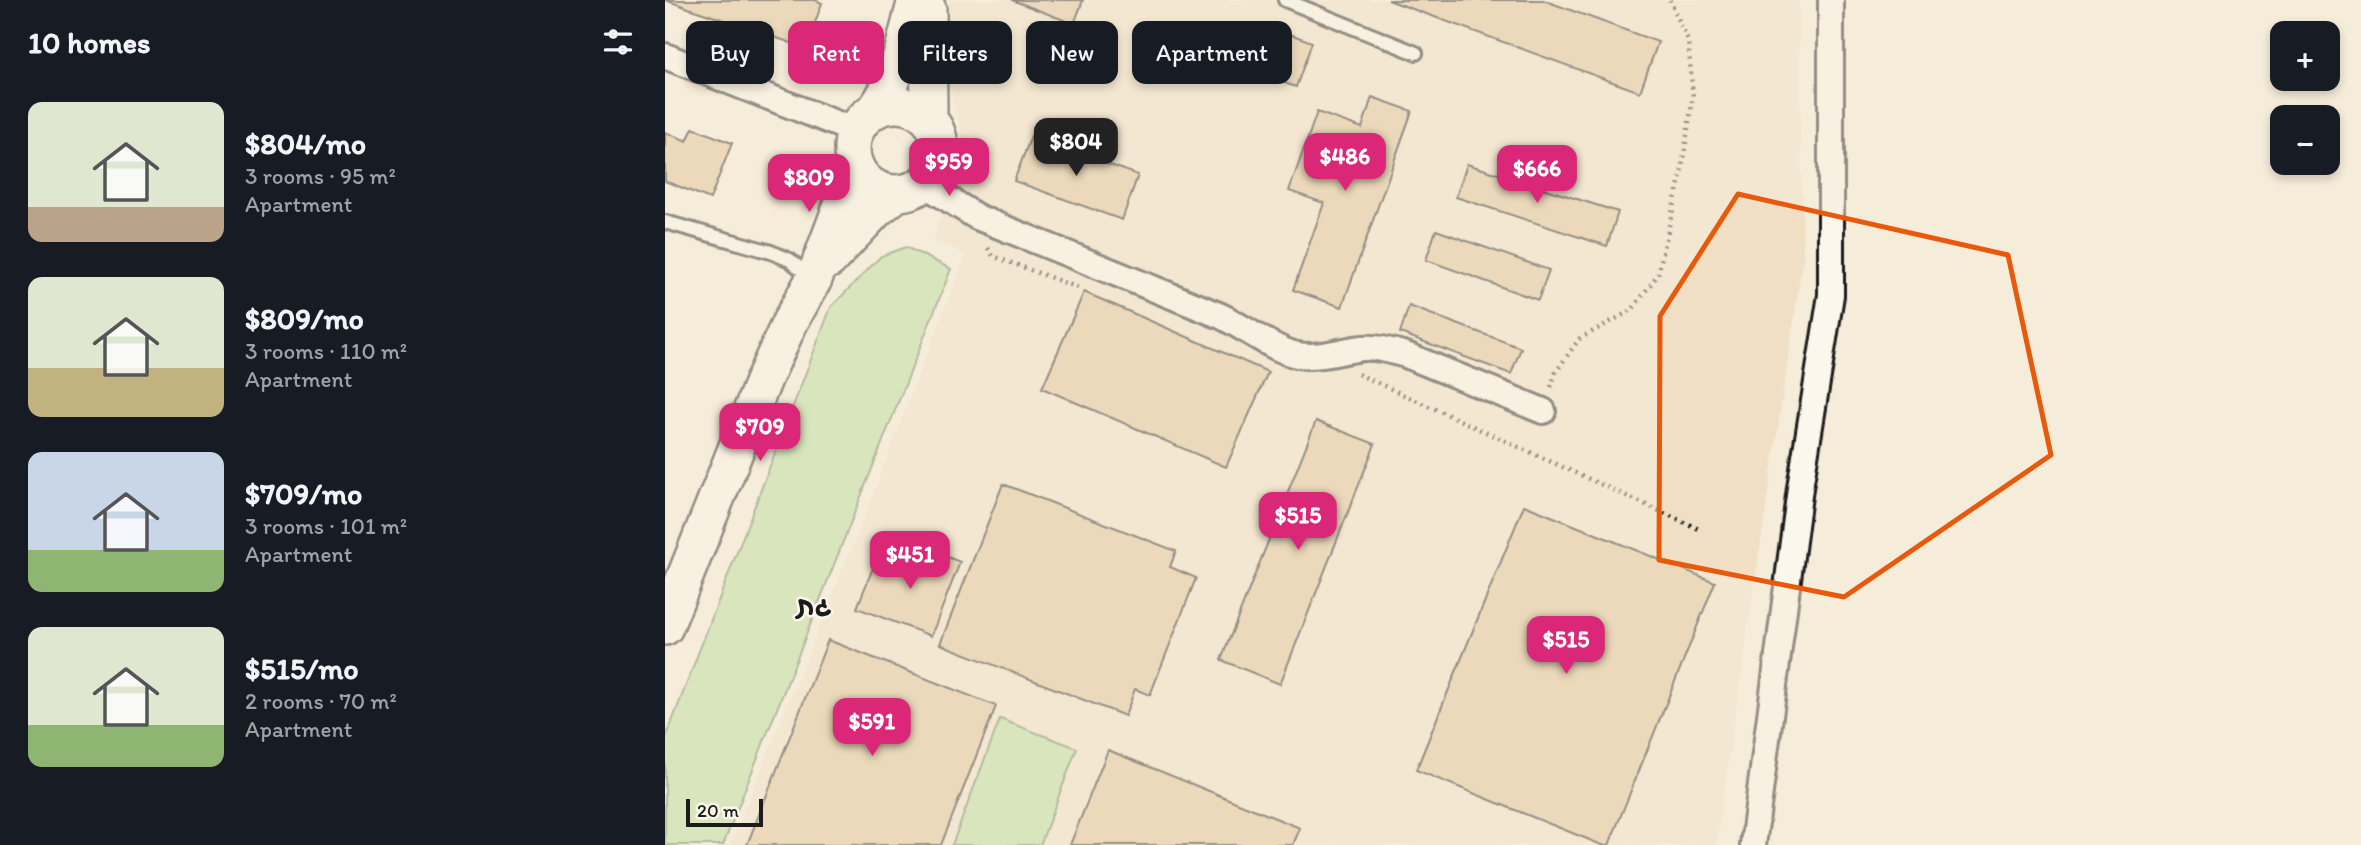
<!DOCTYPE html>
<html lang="en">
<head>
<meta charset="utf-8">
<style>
	body { margin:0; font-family:Itim,"Playpen Sans Hebrew",sans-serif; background:#20242c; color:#f1f3f6; height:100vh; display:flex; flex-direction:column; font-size:26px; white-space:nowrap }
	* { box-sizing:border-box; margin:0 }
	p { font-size:23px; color:#9ea1a6 }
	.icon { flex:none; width:38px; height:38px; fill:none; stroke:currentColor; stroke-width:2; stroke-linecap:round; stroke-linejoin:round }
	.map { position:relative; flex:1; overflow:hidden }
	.panel { display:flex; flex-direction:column; background:#171b24; width:665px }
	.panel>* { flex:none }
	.guide { position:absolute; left:21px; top:21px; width:665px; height:63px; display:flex; gap:14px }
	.buttons { position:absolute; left:1605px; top:21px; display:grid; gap:14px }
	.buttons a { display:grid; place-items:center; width:70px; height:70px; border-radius:14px; background:#171b24; box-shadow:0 4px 10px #0003; font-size:35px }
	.scale { position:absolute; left:21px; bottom:18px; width:77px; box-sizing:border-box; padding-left:7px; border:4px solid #1c1c1c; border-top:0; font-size:19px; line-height:24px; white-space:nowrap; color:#1c1c1c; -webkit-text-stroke:5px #fbf7ec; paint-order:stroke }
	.price { position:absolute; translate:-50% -60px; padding:0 16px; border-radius:14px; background:#db2777; color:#fff; font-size:23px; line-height:46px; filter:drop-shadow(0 2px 4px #0008) }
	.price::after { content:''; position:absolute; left:50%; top:42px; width:21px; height:16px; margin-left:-10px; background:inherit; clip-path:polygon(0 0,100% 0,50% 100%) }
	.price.on { background:#222; color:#fff }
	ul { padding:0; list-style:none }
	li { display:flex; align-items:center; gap:21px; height:175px; padding:0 28px }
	li span { display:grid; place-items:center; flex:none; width:196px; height:140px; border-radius:14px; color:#555 }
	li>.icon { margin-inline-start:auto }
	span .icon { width:84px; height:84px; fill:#fffc; stroke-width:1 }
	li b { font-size:30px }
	h2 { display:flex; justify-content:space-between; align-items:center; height:84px; padding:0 28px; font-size:30px }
	.chip { padding:0 24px; border-radius:14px; background:#171b24; box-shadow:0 4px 10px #0003; font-size:24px; line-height:63px }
	.chip.on { background:#db2777; color:#fff }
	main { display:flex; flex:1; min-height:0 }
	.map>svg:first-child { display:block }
	.built { fill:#f0dfc5 }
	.green { fill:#b5dd99; stroke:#687c5a; stroke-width:2 }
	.building { fill:#e1c294; stroke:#1c1c1c; stroke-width:2 }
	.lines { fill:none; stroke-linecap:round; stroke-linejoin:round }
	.lane-casing { stroke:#1c1c1c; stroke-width:18 }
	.street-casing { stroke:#1c1c1c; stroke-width:30 }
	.secondary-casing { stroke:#1c1c1c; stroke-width:40 }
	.path { stroke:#1c1c1c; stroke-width:4.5; stroke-dasharray:2 5; stroke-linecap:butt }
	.lane { stroke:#fbf7ec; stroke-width:12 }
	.street { stroke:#fbf7ec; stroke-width:24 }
	.secondary { stroke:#fbf7ec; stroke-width:35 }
	.marked { fill:none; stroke:#e8590c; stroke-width:5; stroke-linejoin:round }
	.labels { text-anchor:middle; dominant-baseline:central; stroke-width:5; stroke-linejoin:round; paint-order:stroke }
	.quarter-label { font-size:26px; font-weight:bold; fill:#1c1c1c; stroke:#fbf7ec }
</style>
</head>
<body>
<main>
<section class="panel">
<h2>10 homes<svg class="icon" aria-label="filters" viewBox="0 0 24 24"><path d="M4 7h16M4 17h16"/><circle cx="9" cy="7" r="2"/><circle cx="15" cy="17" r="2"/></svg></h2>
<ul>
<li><span style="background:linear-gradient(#dfe7d0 75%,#b9a48a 0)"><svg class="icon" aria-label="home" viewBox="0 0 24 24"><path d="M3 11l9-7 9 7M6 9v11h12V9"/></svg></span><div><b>$804/mo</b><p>3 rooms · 95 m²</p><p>Apartment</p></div></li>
<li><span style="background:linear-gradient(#dfe7d0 65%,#c2b280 0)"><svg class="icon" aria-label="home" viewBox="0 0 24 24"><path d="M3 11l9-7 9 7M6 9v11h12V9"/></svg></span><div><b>$809/mo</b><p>3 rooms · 110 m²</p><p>Apartment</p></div></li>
<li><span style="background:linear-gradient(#c9d6e8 70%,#8fb573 0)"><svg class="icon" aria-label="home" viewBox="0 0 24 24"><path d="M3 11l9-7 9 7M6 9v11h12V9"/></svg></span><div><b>$709/mo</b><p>3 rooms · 101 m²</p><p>Apartment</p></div></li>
<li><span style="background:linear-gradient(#dfe7d0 70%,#8fb573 0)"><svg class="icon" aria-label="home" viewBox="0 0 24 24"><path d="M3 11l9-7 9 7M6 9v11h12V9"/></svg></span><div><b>$515/mo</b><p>2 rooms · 70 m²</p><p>Apartment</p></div></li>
</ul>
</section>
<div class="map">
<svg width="1696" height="845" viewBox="0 0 1696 845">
	<rect width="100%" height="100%" fill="#f6ecda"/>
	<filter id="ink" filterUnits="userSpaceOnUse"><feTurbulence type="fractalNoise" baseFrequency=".0143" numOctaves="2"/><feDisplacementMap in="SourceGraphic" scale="14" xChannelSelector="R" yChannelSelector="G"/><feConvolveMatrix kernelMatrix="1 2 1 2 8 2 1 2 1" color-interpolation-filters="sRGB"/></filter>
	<g filter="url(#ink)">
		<path class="built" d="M284,0H1134L1138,258L1051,845H65L191,537L301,254L268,240L299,141L286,92Z"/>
		<path class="green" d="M241,247L286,269L58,845H0V740L166,307L216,256Z
			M335,719L412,748L375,845H287Z"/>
		<path class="building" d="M0,0H150L157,3L141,48Z
			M347,0H418L409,24Z
			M723,0H878L993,42L975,92Z
			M606,27L647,42L631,87L590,73Z
			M707,97L747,111L677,307L628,290L659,203L624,191L652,112L697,128Z
			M28,128L67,143L45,199L0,181V132L22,141Z
			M366,136L473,175L457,220L349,181Z
			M802,164L953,212L942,246L791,197Z
			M771,230L884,270L873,300L761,260Z
			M419,292L603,372L561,467L377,388Z
			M744,306L856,348L846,374L735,333Z
			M651,421L710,444L615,684L556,660Z
			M338,484L511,551L505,567L531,578L485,695L470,689L460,716L275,644Z
			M859,505L1050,582L944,845H937L751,770Z
			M261,548L295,562L266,636L192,608L213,555L252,570Z
			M163,640L331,706L276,845H82Z
			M443,750L635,828L628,845H405Z"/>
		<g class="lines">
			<g class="lane-casing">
				<path id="lane" d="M620,0L751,53
					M0,222L106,252L125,260L145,277"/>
			</g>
			<g class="street-casing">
				<path id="street" d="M0,56L190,131
					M259,184L312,217L556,316C577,326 612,352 633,355C654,359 677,350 698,348C714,347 726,351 741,355L878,411
					M1088,845L1135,488L1166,295V0"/>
			</g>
			<g class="secondary-casing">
				<path id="secondary" d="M263,9L264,118
					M187 149a44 44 0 1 1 88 0a44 44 0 1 1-88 0Z
					M210,110C235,76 240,40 251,0
					M164,260L211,210L231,194
					M0,627L99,379L125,322L149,279L191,167"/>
			</g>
			<path class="path" d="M323,248L328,256L416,289
				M693,374L1034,529
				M886,387L891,372L914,339L967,310L993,274L1016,174L1028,97L1023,41L1005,0"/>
			<use href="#lane" class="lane"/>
			<use href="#street" class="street"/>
			<use href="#secondary" class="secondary"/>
		</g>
	</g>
	<path d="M0 0H1696V845H0ZM1073,194L1343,255L1386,455L1179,597L994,560L995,316Z" fill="#f6ecda" fill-opacity=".55" fill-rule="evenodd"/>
	<path class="marked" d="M1073,194L1343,255L1386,455L1179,597L994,560L995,316Z"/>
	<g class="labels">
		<g class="quarter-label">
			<text x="149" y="606">גת</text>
		</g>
	</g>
</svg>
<div class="buttons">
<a>+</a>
<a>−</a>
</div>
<div class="scale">20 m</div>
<b class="price on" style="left:411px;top:178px">$804</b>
<b class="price" style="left:680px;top:193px">$486</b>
<b class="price" style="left:284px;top:198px">$959</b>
<b class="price" style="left:872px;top:205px">$666</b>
<b class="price" style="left:144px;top:214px">$809</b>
<b class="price" style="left:95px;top:463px">$709</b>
<b class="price" style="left:633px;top:552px">$515</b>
<b class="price" style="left:245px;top:591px">$451</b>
<b class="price" style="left:901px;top:676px">$515</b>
<b class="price" style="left:207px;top:758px">$591</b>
<div class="guide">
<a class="chip">Buy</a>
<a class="chip on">Rent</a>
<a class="chip">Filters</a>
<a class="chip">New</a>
<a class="chip">Apartment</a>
</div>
</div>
</main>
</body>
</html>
